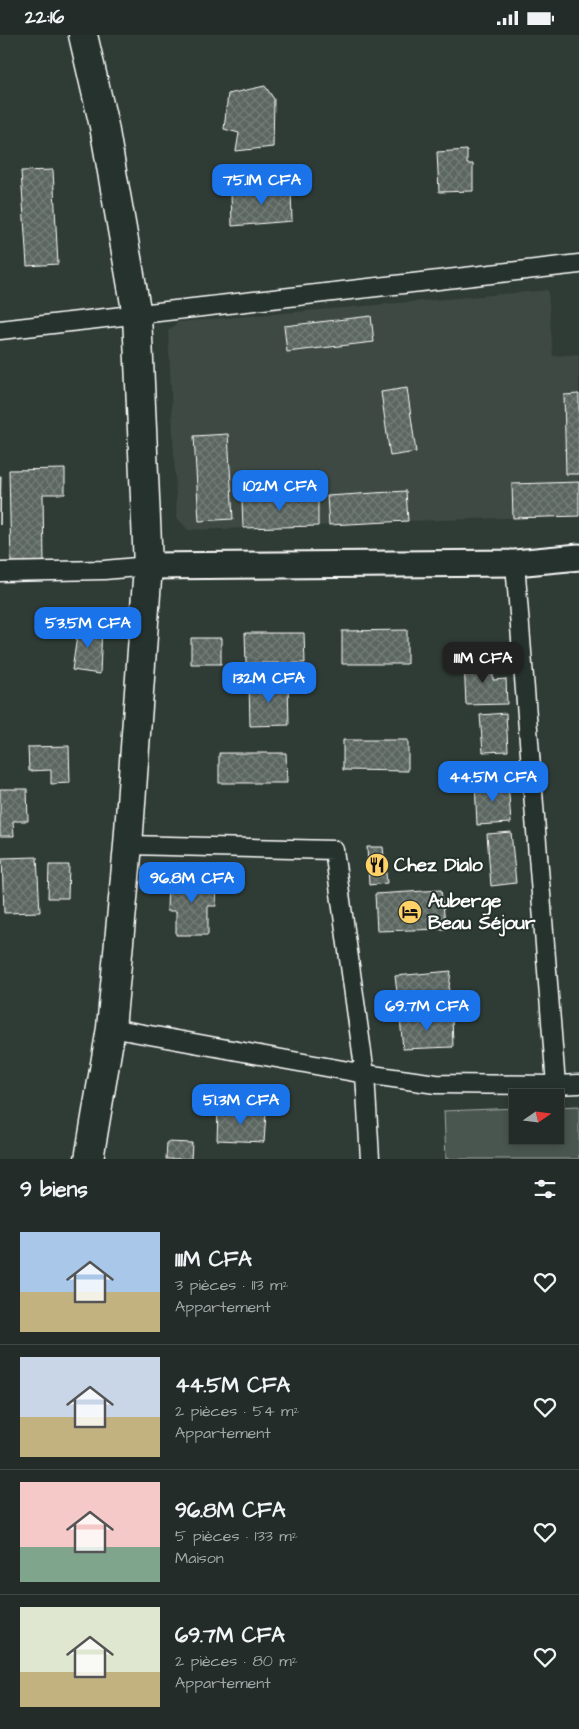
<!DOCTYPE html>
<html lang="fr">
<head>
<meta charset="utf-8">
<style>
	body { margin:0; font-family:"Architects Daughter",sans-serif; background:#2b3430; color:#f1f3f6; height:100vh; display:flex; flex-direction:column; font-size:19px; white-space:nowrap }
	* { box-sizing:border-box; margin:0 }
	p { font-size:16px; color:#a3a7a8 }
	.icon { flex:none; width:28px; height:28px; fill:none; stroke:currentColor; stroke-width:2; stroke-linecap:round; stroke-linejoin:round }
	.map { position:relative; height:1124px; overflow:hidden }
	.sheet { display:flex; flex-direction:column; background:#232c28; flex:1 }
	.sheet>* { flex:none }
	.needle { width:32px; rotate:76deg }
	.buttons { position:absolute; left:509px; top:1054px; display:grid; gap:10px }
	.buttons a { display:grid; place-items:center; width:55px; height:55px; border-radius:0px; background:#232c28; box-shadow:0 2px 8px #0003,0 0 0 1px #404845; font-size:25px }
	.price { position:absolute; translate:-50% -42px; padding:0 11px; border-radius:10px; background:#1a73e8; color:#fff; font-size:16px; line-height:32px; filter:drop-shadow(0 1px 2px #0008) }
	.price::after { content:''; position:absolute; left:50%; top:30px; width:15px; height:11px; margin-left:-8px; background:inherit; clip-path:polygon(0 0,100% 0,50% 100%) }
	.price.on { background:#222; color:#fff }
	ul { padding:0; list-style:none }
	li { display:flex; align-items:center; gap:15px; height:125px; padding:0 20px }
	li+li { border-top:1px solid #404845 }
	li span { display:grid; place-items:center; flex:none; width:140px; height:100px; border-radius:0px; color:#555 }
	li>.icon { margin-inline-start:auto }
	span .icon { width:60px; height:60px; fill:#fffc; stroke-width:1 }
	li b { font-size:21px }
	h2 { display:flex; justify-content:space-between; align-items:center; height:60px; padding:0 20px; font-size:21px }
	.status { display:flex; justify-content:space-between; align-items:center; height:35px; padding:0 25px; background:#232c28; direction:ltr }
	.status svg { height:14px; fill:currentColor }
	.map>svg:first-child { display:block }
	.built { fill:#3c4842 }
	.pitch { fill:#4a544f; stroke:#a4aaa7 }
	.building { fill:url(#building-cross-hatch); stroke:#fff }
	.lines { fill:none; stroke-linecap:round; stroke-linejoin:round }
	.street-casing { stroke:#fff; stroke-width:21 }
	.secondary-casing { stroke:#fff; stroke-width:29 }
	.primary-casing { stroke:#fff; stroke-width:31 }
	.street { stroke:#26332d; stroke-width:18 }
	.secondary { stroke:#26332d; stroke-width:25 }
	.primary { stroke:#26332d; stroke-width:28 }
	.labels { text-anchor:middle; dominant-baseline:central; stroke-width:4; stroke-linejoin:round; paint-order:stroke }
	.poi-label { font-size:19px; font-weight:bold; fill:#fff; stroke:#26332d; text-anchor:start }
</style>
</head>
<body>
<div class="status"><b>22:16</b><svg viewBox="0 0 49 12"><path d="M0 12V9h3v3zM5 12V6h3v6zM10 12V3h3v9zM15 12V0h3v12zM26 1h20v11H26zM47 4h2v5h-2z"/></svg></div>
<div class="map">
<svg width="579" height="1124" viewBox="0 0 579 1124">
	<defs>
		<pattern id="building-cross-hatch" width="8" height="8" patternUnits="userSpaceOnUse" patternTransform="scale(1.25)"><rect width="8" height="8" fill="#5b6661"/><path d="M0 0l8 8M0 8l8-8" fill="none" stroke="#747d79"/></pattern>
	</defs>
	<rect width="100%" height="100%" fill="#2f3b35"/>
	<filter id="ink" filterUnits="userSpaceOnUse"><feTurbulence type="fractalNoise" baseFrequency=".02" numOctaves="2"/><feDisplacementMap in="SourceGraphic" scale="10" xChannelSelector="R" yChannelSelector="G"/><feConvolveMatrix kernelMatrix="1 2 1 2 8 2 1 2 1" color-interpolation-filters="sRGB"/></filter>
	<g filter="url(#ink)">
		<path class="built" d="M548,255L553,321L579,319V481L408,486L318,491L188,495L177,483L168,296L178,287Z"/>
		<path class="pitch" d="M579,1071V1124H446L444,1076L517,1073L518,1100H555V1072Z"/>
		<path class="building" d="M265,51L274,64L273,112L236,116L239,98L224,94L228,59Z
			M467,115V129H473V156L439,157L437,117Z
			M53,135L58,229L27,231L21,136Z
			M278,149L291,155L292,186L232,191L231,159Z
			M371,281L374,307L287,317L284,291Z
			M407,353L416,417L390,421L381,357Z
			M579,359V439H566L564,360Z
			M228,399L233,484L199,486L194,401Z
			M65,434V459H43L44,528L11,529L9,435Z
			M0,441H1L0,490Z
			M579,447V481L513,483L512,449Z
			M406,456L408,486L329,490L327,461Z
			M318,462V491L243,493L242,464Z
			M79,588L102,590L100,639L72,635Z
			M407,595V629H342V596Z
			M245,598H304L305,628H246Z
			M191,603H221V629H191Z
			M493,625V645L506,644L507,669L466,670L464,626Z
			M288,647L289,690L250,691L249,648Z
			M506,678L508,716L483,717L480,680Z
			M343,705H408V736L343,735Z
			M69,711L70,748L51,749V735L29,736L28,712Z
			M219,718H286L287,748H219Z
			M508,746L511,788L477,790L475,747Z
			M0,754H27L28,786H13L14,801H0Z
			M511,797L516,848L491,851L487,799Z
			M367,812H383L387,848L369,850Z
			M37,822L40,877L4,878L2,823Z
			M49,830H69L68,863H48Z
			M168,844L217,845L216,871H208V900H176V876H167Z
			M441,855L446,894L377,896L375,859Z
			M451,936L447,968L399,975L395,941Z
			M452,980L453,1012L403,1014L400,983Z
			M218,1076L266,1078L264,1107L217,1105Z
			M167,1107L192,1108L191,1124H166Z"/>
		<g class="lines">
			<g class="street-casing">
				<path id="street" d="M0,295L579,229
					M515,528L556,1050
					M0,537L104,535L148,531
					M128,810L334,815L365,1039L370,1124
					M111,993L365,1039L436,1049L556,1050L579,1049"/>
			</g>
			<g class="secondary-casing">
				<path id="secondary" d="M148,531L515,528L579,522"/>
			</g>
			<g class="primary-casing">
				<path id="primary" d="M83,0L104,91L137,280L148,531L128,810L111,993L89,1124"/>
			</g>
			<use href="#street" class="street"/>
			<use href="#secondary" class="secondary"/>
			<use href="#primary" class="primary"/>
		</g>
	</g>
	<defs>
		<g id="restaurant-disc" transform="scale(1.25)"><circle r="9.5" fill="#ffd166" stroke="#26332d"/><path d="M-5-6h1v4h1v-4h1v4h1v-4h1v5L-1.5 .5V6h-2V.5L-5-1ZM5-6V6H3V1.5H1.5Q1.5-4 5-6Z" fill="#111"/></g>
		<g id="hotel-disc" transform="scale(1.25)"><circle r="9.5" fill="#ffd166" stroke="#26332d"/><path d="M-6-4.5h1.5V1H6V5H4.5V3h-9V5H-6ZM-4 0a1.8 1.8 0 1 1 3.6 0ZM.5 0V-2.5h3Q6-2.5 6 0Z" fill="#111"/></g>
	</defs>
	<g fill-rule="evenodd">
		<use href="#restaurant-disc" x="377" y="830"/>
		<use href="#hotel-disc" x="410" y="877"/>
	</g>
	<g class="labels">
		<g class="poi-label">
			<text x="394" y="830">Chez Dialo</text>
			<text x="428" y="866">Auberge<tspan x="428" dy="22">Beau Séjour</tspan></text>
		</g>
	</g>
</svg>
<div class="buttons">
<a><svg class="needle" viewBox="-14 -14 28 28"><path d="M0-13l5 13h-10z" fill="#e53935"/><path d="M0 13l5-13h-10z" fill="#a3a7a8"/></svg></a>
</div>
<b class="price" style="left:262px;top:171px">75.1M CFA</b>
<b class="price" style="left:280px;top:477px">102M CFA</b>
<b class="price" style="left:88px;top:614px">53.5M CFA</b>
<b class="price on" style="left:483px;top:649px">111M CFA</b>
<b class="price" style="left:269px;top:669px">132M CFA</b>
<b class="price" style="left:493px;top:768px">44.5M CFA</b>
<b class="price" style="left:192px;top:869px">96.8M CFA</b>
<b class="price" style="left:427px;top:997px">69.7M CFA</b>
<b class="price" style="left:241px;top:1091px">51.3M CFA</b>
</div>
<section class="sheet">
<h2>9 biens<svg class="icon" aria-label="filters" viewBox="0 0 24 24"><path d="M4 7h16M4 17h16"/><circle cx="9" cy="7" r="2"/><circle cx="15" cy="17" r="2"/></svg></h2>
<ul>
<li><span style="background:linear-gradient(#a9c7e8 60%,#c2b280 0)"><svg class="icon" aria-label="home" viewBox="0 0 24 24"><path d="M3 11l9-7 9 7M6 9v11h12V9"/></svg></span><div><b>111M CFA</b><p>3 pièces · 113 m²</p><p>Appartement</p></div><svg class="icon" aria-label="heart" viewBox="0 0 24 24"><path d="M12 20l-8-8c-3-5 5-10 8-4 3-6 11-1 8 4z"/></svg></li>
<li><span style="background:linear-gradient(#c9d6e8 60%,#c2b280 0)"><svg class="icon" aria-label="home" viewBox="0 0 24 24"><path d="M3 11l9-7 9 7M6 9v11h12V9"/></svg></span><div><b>44.5M CFA</b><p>2 pièces · 54 m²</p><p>Appartement</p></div><svg class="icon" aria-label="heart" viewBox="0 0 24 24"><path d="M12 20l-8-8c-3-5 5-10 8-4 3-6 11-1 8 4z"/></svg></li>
<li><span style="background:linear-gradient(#f6c9c9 65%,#7fa58c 0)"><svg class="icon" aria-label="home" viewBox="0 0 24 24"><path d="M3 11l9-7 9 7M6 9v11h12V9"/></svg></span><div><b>96.8M CFA</b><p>5 pièces · 133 m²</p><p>Maison</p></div><svg class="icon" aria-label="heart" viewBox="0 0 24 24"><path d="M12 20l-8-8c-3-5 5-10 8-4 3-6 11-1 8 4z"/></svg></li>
<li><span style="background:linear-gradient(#dfe7d0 65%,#c2b280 0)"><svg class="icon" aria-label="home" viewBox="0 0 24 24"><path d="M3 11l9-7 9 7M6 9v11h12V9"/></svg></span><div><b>69.7M CFA</b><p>2 pièces · 80 m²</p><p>Appartement</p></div><svg class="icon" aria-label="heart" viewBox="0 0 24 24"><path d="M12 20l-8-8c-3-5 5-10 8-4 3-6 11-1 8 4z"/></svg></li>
</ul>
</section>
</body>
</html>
